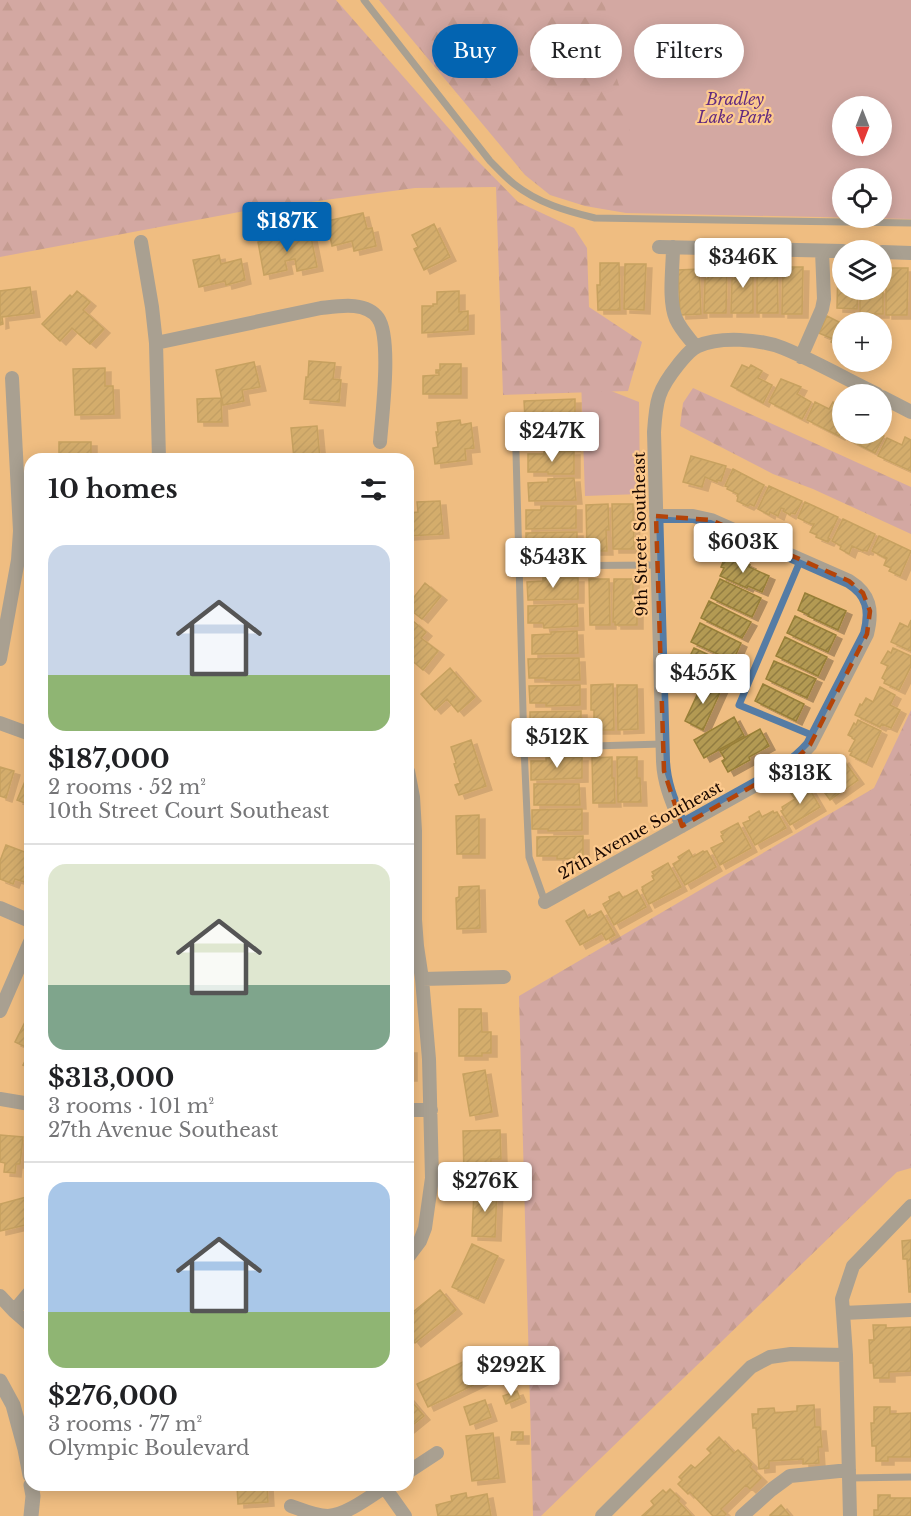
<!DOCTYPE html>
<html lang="en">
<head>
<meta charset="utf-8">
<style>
	body { margin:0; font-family:"Libre Baskerville",serif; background:#f2f2f2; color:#202124; height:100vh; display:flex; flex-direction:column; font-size:22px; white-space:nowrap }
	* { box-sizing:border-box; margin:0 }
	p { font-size:20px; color:#757577 }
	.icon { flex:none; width:33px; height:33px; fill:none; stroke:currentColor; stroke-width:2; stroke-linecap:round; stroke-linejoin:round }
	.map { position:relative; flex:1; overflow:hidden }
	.drawer { position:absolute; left:24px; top:453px; width:390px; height:1038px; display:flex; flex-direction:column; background:#fff; border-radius:18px; box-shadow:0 3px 15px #0003 }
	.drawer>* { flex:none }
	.hud { position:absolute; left:432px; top:24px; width:388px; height:54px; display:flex; gap:12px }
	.needle { width:39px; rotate:180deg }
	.controls { position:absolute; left:832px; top:96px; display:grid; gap:12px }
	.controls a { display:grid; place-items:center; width:60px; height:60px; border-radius:50%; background:#fff; box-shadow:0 3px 15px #0003; font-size:30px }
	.price { position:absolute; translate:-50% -51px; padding:0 14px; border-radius:6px; background:#fff; color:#222; font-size:20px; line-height:39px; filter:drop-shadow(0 2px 3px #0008) }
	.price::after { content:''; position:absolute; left:50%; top:36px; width:18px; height:14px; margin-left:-9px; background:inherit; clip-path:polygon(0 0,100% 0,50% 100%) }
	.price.active { background:#0364b1; color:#fff }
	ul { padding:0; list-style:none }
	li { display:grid; align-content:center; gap:12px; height:318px; padding:0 24px }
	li+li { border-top:2px solid #e0e0e0 }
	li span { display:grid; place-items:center; height:186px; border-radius:18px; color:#555 }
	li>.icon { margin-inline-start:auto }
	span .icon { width:108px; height:108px; fill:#fffc; stroke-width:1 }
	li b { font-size:26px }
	h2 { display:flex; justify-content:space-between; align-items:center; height:72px; padding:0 24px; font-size:26px }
	.chip { padding:0 21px; border-radius:27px; background:#fff; box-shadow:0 3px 15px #0003; font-size:21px; line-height:54px }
	.chip.active { background:#0364b1; color:#fff }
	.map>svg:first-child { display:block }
	.green { fill:#b28eca; fill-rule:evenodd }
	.forest { fill:url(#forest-firs) }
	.building { fill:url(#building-hatch); stroke:#977f37; stroke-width:1.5; filter:url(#shadow) }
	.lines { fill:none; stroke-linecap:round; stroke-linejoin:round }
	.service { stroke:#557ca5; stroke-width:7 }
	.minor { stroke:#557ca5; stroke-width:14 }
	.tertiary { stroke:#557ca5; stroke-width:15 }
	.marked { fill:none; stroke:#b44409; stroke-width:4.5; stroke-dasharray:12 8; stroke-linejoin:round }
	.labels { text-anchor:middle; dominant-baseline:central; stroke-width:4.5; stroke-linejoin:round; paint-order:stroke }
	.park-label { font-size:16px; font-style:italic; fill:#632c81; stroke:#fdca8e }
	.street-label { font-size:16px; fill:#180700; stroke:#fdca8e }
</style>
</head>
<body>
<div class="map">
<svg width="911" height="1516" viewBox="0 0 911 1516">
	<defs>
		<pattern id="forest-firs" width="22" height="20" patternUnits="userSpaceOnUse" patternTransform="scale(1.5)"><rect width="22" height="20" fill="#b28eca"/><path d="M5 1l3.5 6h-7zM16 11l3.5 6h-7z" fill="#9072a2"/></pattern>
		<pattern id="building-hatch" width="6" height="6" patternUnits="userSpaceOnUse" patternTransform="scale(1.5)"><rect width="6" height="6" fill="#b39a53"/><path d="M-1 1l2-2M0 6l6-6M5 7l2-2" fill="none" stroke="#917c42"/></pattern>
		<filter id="shadow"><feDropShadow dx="6" dy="4" stdDeviation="0" flood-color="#0004"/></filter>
	</defs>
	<rect width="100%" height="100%" fill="#efbd81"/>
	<path class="green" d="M520,0H911V219L626,213L607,165ZM843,106H882V146H843ZM843,178H882V218H843Z
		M581,379L639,402L640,494L585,496Z"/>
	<path class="forest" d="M0,0H336L473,156L518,202L574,228L587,248L589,307L642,342L628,391L503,395L496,187L415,188L250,210L0,257Z
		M379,0H604L617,79L630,121L626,213L585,206L550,195L525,175Z
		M693,388L911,487V534L813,489L773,474L680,426L683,403Z
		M911,710V1168L897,1172L541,1516H533L519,996L874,788Z"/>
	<path class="building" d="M363,213L367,229L372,228L376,246L354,251L352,241L332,246L327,221Z
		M434,224L450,257L424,270L414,249L418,247L412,235Z
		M310,232L317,267L297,271L295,259L285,261L287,270L264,275L258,242Z
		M219,255L221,264L241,259L245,280L226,285L225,281L199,287L193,260Z
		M709,262H727L726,313H704L705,279H708Z
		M735,262H753V313H731L732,279H735Z
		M838,262L843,263V290H858L857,309L837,308Z
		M600,263H619L620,310H598L597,285H600Z
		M625,264H646L644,310L624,309Z
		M758,267H777L778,313H757V270H758Z
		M783,267H803L802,314H782Z
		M882,268H883V314H860V290H882Z
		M888,268H908L907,315H886V274H888Z
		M699,269L701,314L680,315L678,270Z
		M30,287L34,313L2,317L3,324L0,325V291Z
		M77,291L90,302L83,310L104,329L90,344L72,328L60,341L42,324L70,295L72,297Z
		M459,291V312L468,311V330L422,333V306H433V304H437V292Z
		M827,316L843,324V348L831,342L833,339L819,333Z
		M309,361L335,363L333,379L341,380L339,402L304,399L306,377H308Z
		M254,362L260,387L242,390L244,401L223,405L216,370Z
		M440,364H461V394H423V376L439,375V373H436V370H440Z
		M742,365L749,368L751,365L762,371L758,378L772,385L763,403L731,386Z
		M105,368V386H113L114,414L75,415L73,369Z
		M781,379L801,387L797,394L811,402L802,419L769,402Z
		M221,398L222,422H198L197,399Z
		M575,399V422L541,423L540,418L525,419L524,401Z
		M815,402L829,409L833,402L843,407V428L839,436L807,420Z
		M460,420L461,425L471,423L474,448L465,449L466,460L435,464L433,448L438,447L436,432H438L437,423Z
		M317,426L320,459H294L291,428Z
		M573,426L574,447L528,446L527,427Z
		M844,434H877L884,436L875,453L842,436Z
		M905,437L911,440V471L878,456L887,438L902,445Z
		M59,442H91V459L59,458Z
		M574,451V474H548V472H528V454H544V452Z
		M211,456L238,457V459H211Z
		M691,456L726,466L721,481L717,480V482L705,477L702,487L683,482Z
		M733,469L764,485L754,506L750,504L748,506L737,501L738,497L737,496L738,494L727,489L728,487L725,486Z
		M574,478L576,500L529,501L528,483L548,482V479Z
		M769,486L802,501L795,514L791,513L790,515L783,511L784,509L781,508L778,516L770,512L769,515L758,509Z
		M440,501L443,534L408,536V509V513L418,512L417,502Z
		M805,502L838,517L828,538L830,539L828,542L816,537L817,535L810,532L814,524H811L798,518Z
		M608,504L609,530H606L607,551H587L586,505Z
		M612,504H633L634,549H613Z
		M541,506H576V528L526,529V510H541Z
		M843,519L875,534L867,551L864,550L863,551L852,546L849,554L840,549L841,546L832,541Z
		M577,532V554H542V551H526V533Z
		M879,536L911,551L900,576L889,571L891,568L884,565L887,558L885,557V558L872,551Z
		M726,555L750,565L749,567L769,576L762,592L748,586L747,588L720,576L724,568L721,567Z
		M543,578H578V599L528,600L527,582L543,581Z
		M589,579H609L610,625H590Z
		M614,579H633V600H637V625H615V622H613Z
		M720,579L761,598L752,617L711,598Z
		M425,583L441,596L422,619L408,608V605Z
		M805,593L846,611L838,630L808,616L809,615L798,610Z
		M709,601L751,622L742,638L701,618Z
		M577,604L578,626L544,628L543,623H528V606Z
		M795,616L836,635L828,652L787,633Z
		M911,620V651L891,642L900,623L908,627Z
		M413,621L426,632L421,638L438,651L423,670L409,658L408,659V628Z
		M700,623L741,643L733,661L691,642Z
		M577,631L578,653L532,654V635L551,634V632Z
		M785,637L827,657L818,676L776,656Z
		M694,648L735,667L726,685L685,666Z
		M893,648L911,656V666L899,690L884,683L885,680L882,678L888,666L881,663L888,651L891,653Z
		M579,658L580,680H545V678H529L528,659Z
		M774,661L816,679L807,698L766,679Z
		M450,668L475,697L458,712L447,699L435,710L421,694Z
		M704,680L722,688L703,730L685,721Z
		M613,684L614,730H594V710H591V685Z
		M763,684L804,704L796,721L755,701Z
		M580,685V705L546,706V703H530L529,686Z
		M617,685H637L638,729L618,730Z
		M880,687L895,695L890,705L900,710L891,728L882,724L880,727L855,715L860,704L862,705L866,698L873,702Z
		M581,711V733H546V730H530V712Z
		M734,717L744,736L704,758L694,740Z
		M858,720L881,731L866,763L850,755L852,752L849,751L855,740L852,738V737L848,735L854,723L856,725Z
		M760,729L769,746L749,757L750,760L728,772L722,761L725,759L720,751Z
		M471,740L486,786L459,795L455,785L460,783L454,764L456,763L451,747Z
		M582,757V778L531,780V761H546V758Z
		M612,757V778H614L615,803H593L592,758Z
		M617,757H637V778H640L641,802H618Z
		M843,759L858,780L830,800L819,785L832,775L826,768L837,760L838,763Z
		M0,767L14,771L6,798L0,796Z
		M29,772H30V805L17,800Z
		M806,783L820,807L790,825L781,811L783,810L782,807L795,799L790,792Z
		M534,784H579L580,805H534Z
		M582,809V830L548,831V829H532V810Z
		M759,811L762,817L773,811L774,813L777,812L786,828L755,845L743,823L750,820L749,817Z
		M479,815V854H457L456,816Z
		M738,823L751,848L720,865L711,848L724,842L721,836L723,835L721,832Z
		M583,836V858L557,859V856H537V837Z
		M6,845L30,854V884L15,879L13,884L0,879V861Z
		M689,850L693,857L703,851L704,852L707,851L716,867L685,885L673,864L680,860L678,857Z
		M668,863L681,887L649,904L642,890H643L642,887L654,880L652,876L654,875L652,872Z
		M479,886L480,928L457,929L456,898L459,897V887Z
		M637,890L646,907L614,925L603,904L610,900L609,897L619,892L623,898Z
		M584,910L588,918L601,911L615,935L606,940L602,933L580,945L566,921Z
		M459,1009H481L482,1032H491V1053H482V1056H459Z
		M26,1020L30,1022V1049L15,1042Z
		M408,1049H411V1077H408Z
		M30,1051V1068L23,1065Z
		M485,1070L492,1112L470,1116L463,1074Z
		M500,1130L501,1159H491V1175L464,1176L463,1131Z
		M0,1135L23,1137L20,1164H16L15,1173L4,1172L5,1163L0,1162Z
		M474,1189H497L495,1237L472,1236Z
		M30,1196V1224L0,1231V1204Z
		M911,1240V1292H909L907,1259H903L902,1241Z
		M472,1244L498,1256L478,1299L452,1287Z
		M440,1290L456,1310L415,1343L408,1334V1316Z
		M873,1325H886V1328L911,1327V1371L889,1372V1378H874L873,1363H870L869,1340H874Z
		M471,1358L482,1381L428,1407L417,1384Z
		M517,1391L520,1398L506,1404L503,1396Z
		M408,1397L424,1416L408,1429Z
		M485,1400L491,1417L470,1425L464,1407Z
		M814,1405L815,1427H820L822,1447H818L819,1463L803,1464V1459L769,1461V1468L759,1469L756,1428H753L752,1414H758V1409L774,1408L775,1413L797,1411V1406Z
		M874,1407H890V1414L911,1413V1457H888V1461H876V1446H872L871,1423H874Z
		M512,1432H523V1440H511Z
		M493,1433L499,1478L472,1481L466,1436Z
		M719,1437L734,1453L738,1450L752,1464L750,1467L761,1478L750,1489L746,1485L721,1509L726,1514L724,1516H713L690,1492L688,1494L678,1484L682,1480L679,1477L691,1465L695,1468L711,1453L707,1449Z
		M237,1485H267L268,1502L238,1504Z
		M670,1489L680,1499L678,1501L692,1516H642L654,1505L651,1501L663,1490L666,1493Z
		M466,1493L467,1498L487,1494L491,1516H438L436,1505L452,1501L451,1496Z
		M878,1495H890V1498H911V1516H874V1510H878Z
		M781,1505L790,1516H770V1515Z"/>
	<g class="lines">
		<path class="service" d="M364,0L490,161C498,169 505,177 514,184C538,203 566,211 595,218L911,223
			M515,416L524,748L529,857L545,902
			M801,559L739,705L814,736
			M520,566L657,565
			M524,748L662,744
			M849,1478L911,1477"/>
		<path class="minor" d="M141,242L152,307L156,343L159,459
			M659,247L843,251
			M673,247C673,268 668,300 676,319C681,330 689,338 696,347
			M882,252L911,253
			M156,343L321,308C339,306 366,301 378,318C392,338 382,416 380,442
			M801,357L822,309L824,299L822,251
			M882,397L911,412
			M0,659L18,560L20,531L12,378
			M0,723L30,734
			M408,771L413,797L415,831V920L417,946L422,979L429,1059L432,1178L425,1228L420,1241L408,1257
			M682,826C673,804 664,785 663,761L654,432C656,400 658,390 678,365C684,358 689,350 698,346C720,336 760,339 783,348C815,361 846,379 877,394
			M545,902L775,774C789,765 800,757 810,745L867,634C873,610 870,594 849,581L711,520L693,516H656
			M0,908L30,921
			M422,979L504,977
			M0,1011L30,942
			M0,1099L30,1104
			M408,1110H431
			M0,1296L14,1311L30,1325
			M14,1311L30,1292
			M843,1313L911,1310
			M408,1472L437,1453
			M383,1485L405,1516
			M291,1506C302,1510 316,1516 328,1516C347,1515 372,1495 388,1485
			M602,1516L751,1367L770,1357L791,1354L846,1355
			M742,1516L771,1490L790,1476L849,1470
			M850,1516L846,1355L842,1299L853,1266L911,1206"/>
		<path class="tertiary" d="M0,1381L13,1405L25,1449L30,1475
			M31,1485L33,1496L31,1516"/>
	</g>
	<path d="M0 0H911V1516H0ZM656,516L711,520L849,581L863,593L870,611L867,634L810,745L790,765L682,826L664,771Z" fill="#efbd81" fill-opacity=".55" fill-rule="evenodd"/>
	<path class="marked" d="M656,516L711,520L849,581L863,593L870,611L867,634L810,745L790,765L682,826L664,771Z"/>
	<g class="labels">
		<g class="park-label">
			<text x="735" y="99">Bradley<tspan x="735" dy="18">Lake Park</tspan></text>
		</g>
		<g class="street-label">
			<text transform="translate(640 534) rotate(-91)">9th Street Southeast</text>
			<text transform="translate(640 830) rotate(-29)">27th Avenue Southeast</text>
		</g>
	</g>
</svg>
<div class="controls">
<a><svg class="needle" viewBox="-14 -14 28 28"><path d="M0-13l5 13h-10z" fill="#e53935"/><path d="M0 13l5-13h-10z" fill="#757577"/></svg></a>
<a><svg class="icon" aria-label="locate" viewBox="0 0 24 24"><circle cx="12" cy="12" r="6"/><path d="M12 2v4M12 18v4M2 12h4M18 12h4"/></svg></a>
<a><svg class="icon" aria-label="layers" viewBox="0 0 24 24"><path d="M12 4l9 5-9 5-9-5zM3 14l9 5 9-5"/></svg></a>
<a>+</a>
<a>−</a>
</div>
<b class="price active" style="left:287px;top:253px">$187K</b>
<b class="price" style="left:743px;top:289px">$346K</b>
<b class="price" style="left:552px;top:463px">$247K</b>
<b class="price" style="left:743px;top:574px">$603K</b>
<b class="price" style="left:553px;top:589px">$543K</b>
<b class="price" style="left:703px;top:705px">$455K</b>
<b class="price" style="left:557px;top:769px">$512K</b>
<b class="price" style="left:800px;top:805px">$313K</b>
<b class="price" style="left:485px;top:1213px">$276K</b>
<b class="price" style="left:511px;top:1397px">$292K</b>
<div class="hud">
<a class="chip active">Buy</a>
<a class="chip">Rent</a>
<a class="chip">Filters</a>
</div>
<section class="drawer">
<h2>10 homes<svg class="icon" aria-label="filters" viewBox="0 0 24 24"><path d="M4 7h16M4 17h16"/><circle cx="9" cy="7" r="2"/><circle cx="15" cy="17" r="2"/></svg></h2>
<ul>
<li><span style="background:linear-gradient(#c9d6e8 70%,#8fb573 0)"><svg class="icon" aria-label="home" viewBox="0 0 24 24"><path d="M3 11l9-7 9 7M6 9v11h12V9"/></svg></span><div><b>$187,000</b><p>2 rooms · 52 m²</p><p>10th Street Court Southeast</p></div></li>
<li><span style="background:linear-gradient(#dfe7d0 65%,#7fa58c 0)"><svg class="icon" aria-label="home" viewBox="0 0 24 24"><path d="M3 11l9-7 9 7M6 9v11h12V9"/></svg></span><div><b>$313,000</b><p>3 rooms · 101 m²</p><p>27th Avenue Southeast</p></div></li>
<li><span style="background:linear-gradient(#a9c7e8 70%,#8fb573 0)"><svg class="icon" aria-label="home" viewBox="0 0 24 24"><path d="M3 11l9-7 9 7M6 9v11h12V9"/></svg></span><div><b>$276,000</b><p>3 rooms · 77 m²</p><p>Olympic Boulevard</p></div></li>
</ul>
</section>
</div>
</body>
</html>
